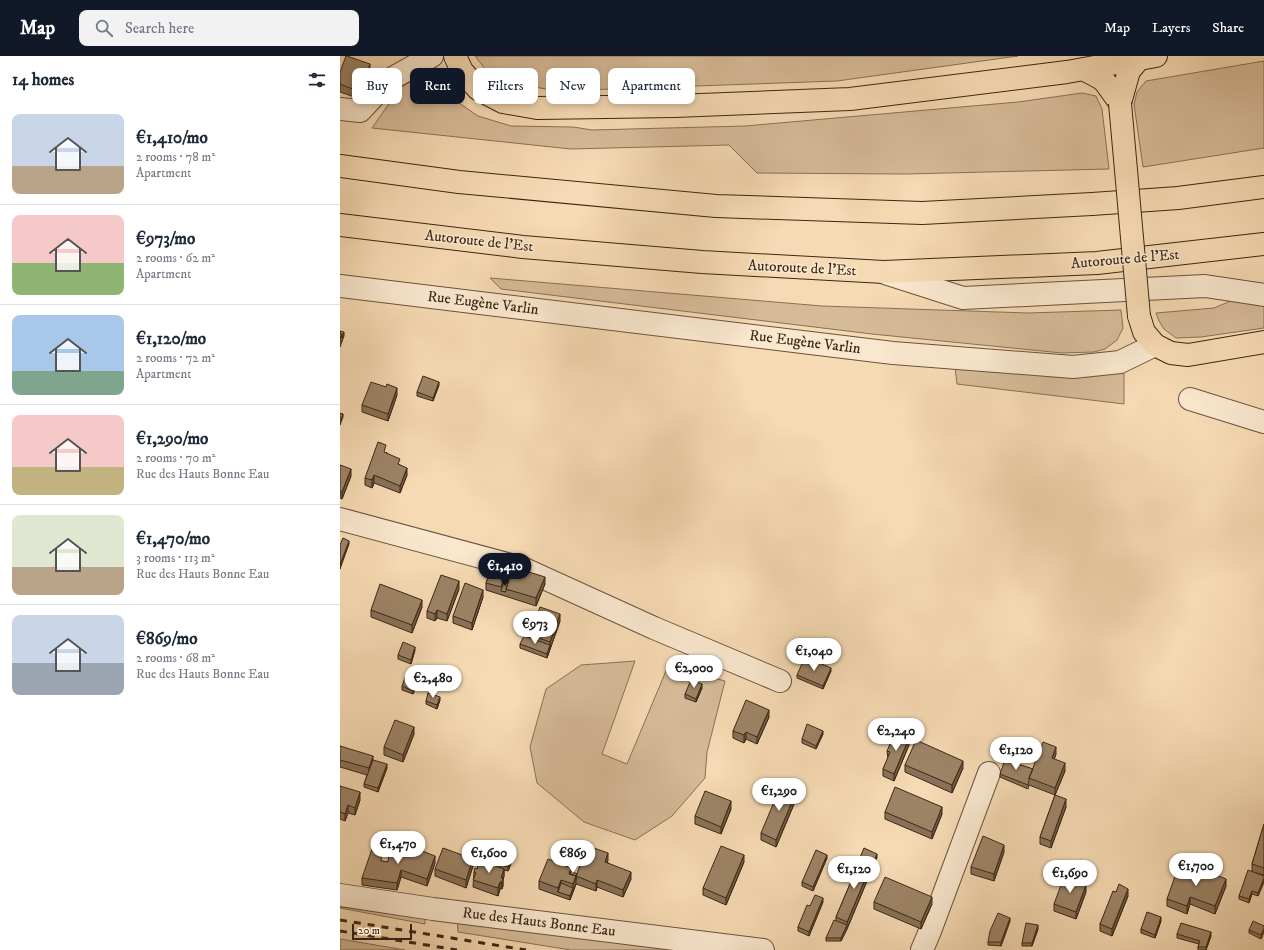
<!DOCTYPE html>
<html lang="en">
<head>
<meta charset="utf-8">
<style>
	body { margin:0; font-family:"IM FELL DW Pica",serif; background:#f2f2f3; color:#1f2937; height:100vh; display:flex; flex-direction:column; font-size:15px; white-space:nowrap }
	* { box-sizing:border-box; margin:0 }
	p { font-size:13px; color:#747a83 }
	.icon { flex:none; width:22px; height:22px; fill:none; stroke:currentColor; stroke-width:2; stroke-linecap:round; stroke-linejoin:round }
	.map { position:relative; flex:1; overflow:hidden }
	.details { display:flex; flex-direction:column; background:#fff; width:340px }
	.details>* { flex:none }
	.hud { position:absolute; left:12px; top:12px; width:380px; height:36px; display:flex; gap:8px }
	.scale { position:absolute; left:12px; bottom:10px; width:60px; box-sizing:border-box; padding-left:4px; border:2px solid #3c2614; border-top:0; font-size:11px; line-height:14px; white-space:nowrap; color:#3c2614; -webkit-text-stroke:3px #f9e7ce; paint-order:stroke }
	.price { position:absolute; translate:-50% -34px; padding:0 9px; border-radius:14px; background:#fff; color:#222; font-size:13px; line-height:26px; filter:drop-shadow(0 1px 2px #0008) }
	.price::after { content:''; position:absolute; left:50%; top:24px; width:12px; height:9px; margin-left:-6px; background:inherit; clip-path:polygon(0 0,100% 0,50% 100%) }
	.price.active { background:#111827; color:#fff }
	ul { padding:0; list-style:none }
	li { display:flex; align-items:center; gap:12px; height:100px; padding:0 12px }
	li+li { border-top:1px solid #e0e1e3 }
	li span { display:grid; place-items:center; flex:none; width:112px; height:80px; border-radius:8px; color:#555 }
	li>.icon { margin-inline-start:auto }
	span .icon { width:48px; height:48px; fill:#fffc; stroke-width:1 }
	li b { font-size:17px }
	h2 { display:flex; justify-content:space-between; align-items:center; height:48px; padding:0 12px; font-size:17px }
	.chip { padding:0 14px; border-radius:8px; background:#fff; box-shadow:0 2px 6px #0003; font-size:14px; line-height:36px }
	.chip.active { background:#111827; color:#fff }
	header { display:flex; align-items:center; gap:24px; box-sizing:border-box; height:56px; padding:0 20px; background:#111827; color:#fff }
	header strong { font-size:19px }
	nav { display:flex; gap:22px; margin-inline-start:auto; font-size:14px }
	.search { width:280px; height:36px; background:#f2f2f3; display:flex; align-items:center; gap:10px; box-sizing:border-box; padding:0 14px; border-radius:8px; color:#747a83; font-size:15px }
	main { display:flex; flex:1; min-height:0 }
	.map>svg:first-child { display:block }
	.green { fill:#d6bb98; stroke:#897056 }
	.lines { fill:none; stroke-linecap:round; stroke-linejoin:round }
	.minor-casing { stroke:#6a533c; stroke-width:24 }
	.major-casing { stroke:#3c2614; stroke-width:24 }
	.highway-casing { stroke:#3c2614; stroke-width:24 }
	.minor { stroke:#f9e7ce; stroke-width:22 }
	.major { stroke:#f6dab3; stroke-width:22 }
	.highway { stroke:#f6dab3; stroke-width:22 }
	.rail { stroke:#3c2614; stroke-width:3; stroke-dasharray:7 7; stroke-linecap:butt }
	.major-bridge-casing { stroke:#3c2614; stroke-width:24; stroke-linecap:butt }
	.major-bridge { stroke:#f6dab3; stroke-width:22 }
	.wall { fill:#877259; stroke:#3c2614 }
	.shaded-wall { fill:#6e5c48; stroke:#3c2614 }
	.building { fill:#9d8467; stroke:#3c2614 }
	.labels { text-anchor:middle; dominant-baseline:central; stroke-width:3; stroke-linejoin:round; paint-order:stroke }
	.street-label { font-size:15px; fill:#3c2614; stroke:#f9e7ce }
</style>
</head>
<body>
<header>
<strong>Map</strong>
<div class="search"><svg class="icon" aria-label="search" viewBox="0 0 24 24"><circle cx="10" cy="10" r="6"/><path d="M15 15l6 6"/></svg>Search here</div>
<nav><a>Map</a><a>Layers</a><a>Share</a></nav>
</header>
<main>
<section class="details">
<h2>14 homes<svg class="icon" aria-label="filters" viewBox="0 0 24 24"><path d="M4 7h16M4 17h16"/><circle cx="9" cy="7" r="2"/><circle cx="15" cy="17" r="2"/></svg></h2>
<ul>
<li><span style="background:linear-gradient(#c9d6e8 65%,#b9a48a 0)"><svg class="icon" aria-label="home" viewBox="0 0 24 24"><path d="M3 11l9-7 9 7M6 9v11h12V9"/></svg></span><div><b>€1,410/mo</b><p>2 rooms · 78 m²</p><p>Apartment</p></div></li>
<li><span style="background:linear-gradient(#f6c9c9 60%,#8fb573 0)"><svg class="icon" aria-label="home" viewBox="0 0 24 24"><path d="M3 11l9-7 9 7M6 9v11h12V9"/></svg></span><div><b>€973/mo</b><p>2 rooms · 62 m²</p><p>Apartment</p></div></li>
<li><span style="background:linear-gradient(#a9c7e8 70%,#7fa58c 0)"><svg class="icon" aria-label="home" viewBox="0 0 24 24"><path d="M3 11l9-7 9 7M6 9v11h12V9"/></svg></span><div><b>€1,120/mo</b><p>2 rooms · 72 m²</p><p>Apartment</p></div></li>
<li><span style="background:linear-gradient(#f6c9c9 65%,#c2b280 0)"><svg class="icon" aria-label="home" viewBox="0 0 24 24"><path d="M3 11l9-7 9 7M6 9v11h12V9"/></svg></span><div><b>€1,290/mo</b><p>2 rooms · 70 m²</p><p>Rue des Hauts Bonne Eau</p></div></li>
<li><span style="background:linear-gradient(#dfe7d0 65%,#b9a48a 0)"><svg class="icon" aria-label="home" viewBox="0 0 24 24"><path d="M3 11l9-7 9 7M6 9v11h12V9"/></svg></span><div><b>€1,470/mo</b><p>3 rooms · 113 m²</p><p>Rue des Hauts Bonne Eau</p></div></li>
<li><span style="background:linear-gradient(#c9d6e8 60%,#9aa5b1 0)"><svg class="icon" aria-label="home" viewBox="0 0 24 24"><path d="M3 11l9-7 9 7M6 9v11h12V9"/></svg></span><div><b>€869/mo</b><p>2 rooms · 68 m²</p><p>Rue des Hauts Bonne Eau</p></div></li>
</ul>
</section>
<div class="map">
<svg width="924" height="894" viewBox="0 0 924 894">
	<rect width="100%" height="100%" fill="#f6dab3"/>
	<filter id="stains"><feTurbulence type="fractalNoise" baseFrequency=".005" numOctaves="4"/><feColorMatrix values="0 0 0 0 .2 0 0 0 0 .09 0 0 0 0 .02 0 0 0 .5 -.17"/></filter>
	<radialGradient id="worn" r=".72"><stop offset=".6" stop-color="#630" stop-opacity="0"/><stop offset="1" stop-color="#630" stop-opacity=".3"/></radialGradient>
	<path class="green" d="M135,0H678L497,25L215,35L166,25L149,18Z
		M924,5V92L803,111L794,48L797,36L806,25Z
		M90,14L112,42L138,60L171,70L233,71L252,74L405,70L678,46L742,37L756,40L762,53L769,113L565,118L417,117L389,89L231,93L32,72L60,32Z
		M150,222L482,250L688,257L781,254L783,272L777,284L765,293L754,296L722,297L532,278L161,233Z
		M893,244L924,248V272L861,281L836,282L824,273L819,265L816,257L874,252Z
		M615,312L717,320L784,317V348L617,328Z
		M295,605L262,698L287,708L328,610L385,625L367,696L365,722L332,760L295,784L244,766L197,727L190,691L206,633L241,609Z
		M0,844L85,856V868L0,852Z
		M117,860L377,894H231L118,876Z
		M0,883L65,894H0Z"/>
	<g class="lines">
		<g class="minor-casing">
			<path id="minor" d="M0,53L20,55L49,24L92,0
				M545,217L623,242L865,230L924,239
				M0,230L553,297L733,311L780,306L815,289
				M850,343L924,366
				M0,463L182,512L314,572L440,625
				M0,839L93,853L423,894
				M582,894L590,875L649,717"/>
		</g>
		<g class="major-casing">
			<path id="major" d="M115,0L122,15L138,33L163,46L197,52L335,50L510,43L727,16L816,0
				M743,13L760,22L765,26L780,47
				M780,47L789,15L800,2
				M799,260L804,276L815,289L831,297L848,299L924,286"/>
		</g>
		<g class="highway-casing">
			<path id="highway" d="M0,110L119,126L376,150L582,157L752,148L838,142L924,131
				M0,169L183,191L362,206L544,216L757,207L924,188"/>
		</g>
		<use href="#minor" class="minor"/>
		<use href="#major" class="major"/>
		<use href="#highway" class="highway"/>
		<path class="rail" d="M0,864L186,894
			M0,875L117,894"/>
		<g class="major-bridge-casing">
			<path id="major-bridge" d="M780,47L799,260"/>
		</g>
		<use href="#major-bridge" class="major-bridge"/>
	</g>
	<path class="wall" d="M30,15L20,43L0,36V16Z
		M99,329L93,345L77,340V336Z
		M57,339L48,365L22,356V349Z
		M46,396L60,409L67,419L60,437L34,427L32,432L25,429V422Z
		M0,409L11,420L2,443L0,442Z
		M154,505L205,528L196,550L146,534V527Z
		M119,533L107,565L97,562L95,565L87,562V555Z
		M143,541L132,574L113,567V560Z
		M82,551L72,577L31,561V554Z
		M220,565L207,602L180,592V588L190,582V579Z
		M75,594L71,608L58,603V599Z
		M491,615L483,633L457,622V619Z
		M79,624L73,638L62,634V630Z
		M362,632L356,646L345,642V638Z
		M100,644L97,653L86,648V645Z
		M429,661L417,688L406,683L404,687L393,682V675Z
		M74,678L63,706L44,699V691Z
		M483,678L476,693L462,687V683Z
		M569,689L554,725L543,720V713L548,703L547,695Z
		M0,690L33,704L47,712L38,736L24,731V728L27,719L0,711Z
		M716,698L714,703L725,715L715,739L726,751L711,792L700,788V781L715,739L689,729L688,733L660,721V718L679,709L693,713Z
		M565,709L623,712L612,737L565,716Z
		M0,730L20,744L15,759L8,757L5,765L0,763Z
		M457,741L436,791L421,784V777Z
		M391,753L381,778L355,768V760Z
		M545,756L602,758L592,783L545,763Z
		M924,768V819L916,817L924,820V826L918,840L912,838L909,847L899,843V840L912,815V808Z
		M77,785L75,792L95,807L87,830L61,821L57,834L22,829V822L42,805L48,806L65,801L70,791Z
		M664,796L654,825L631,818V811Z
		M136,799L172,805L168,815L164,814V820L163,824V830L162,833H160L158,840L133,831L134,816L137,813L140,804L136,803Z
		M537,801L507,873L501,885H486V882L496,864V861L519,807V804Z
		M487,802L473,835L462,830V826Z
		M268,804L267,806L291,823L283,841L257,831L256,835L236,828L230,844L199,833V825L231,816L237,818Z
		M404,806L386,849L363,839V832Z
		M133,810L126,832L95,820V813Z
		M886,830L875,858L850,848L847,858L827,850V843Z
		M746,836L736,863L714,855V848Z
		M776,836L788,840L772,880L760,875V868Z
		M483,846L469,880L458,875V871L470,850Z
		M534,846L592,848L581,873L534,853Z
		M670,865L661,890L648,889V886Z
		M821,865L815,882L801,877V873Z
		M924,870V876L921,883L909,877V874Z
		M698,873L692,890H682V887Z
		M837,878L871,880L866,894H858V891L859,888L837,882Z"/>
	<path class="shaded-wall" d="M30,8V15L20,43V36Z
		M4,276V280L0,291V283L2,278Z
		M99,326V329L93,345V342Z
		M57,332V339L48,365V358Z
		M3,358V361L0,369V366Z
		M67,412V419L60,437V430Z
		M11,413V420L2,443V436Z
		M34,419V427L32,432V424Z
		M9,485V488L0,513V509Z
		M205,521V528L196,550V542Z
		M119,525V533L107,565V558Z
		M143,534V541L132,574V567Z
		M82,544V551L72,577V569Z
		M97,554V562L95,565V558Z
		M220,558V565L210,593V586Z
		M210,589V593L207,602V598Z
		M75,591V594L71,608V604Z
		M491,612V615L483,633V630Z
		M79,620V624L73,638V635Z
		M362,628V632L356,646V643Z
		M100,641V644L97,653V649Z
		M429,654V661L417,688V681Z
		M74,671V678L63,706V699Z
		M483,675V678L476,693V690Z
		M406,676V683L404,687V679Z
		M569,682V689L554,725V718Z
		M716,691V698L712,710V702Z
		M33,700V708L29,720V712Z
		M623,705V712L612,737V729Z
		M725,707V715L715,739V732Z
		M47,708V712L38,736V732Z
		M457,734V741L436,791V784Z
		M20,736V744L15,759V752Z
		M726,743V751L711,792V785Z
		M391,745V753L381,778V771Z
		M8,749V757L5,765V758Z
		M602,751V758L592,783V776Z
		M77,782V785L74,795V791Z
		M664,789V796L654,825V818Z
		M268,797V804L265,813V806Z
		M537,798V801L507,873L501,885V882L507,869V866L532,807Z
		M404,799V806L386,849V842Z
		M487,799V802L473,835V831Z
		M95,800V807L87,830V823Z
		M172,802V805L168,815V811Z
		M133,803V810L126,832V824Z
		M164,813V820L163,824V830L162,833L161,822Z
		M61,814V821L57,834V827Z
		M291,816V823L283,841V834Z
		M236,820V828L230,844V840L233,832V828Z
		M924,822V826L918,840V837Z
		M886,823V830L875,858V850Z
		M221,824V831L218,836V832Z
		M257,824V831L256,835V828Z
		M160,826V833L158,840V832Z
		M746,829V836L736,863V856Z
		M788,833V840L772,880V873Z
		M912,835V838L909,847V843Z
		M592,841V848L581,873V866Z
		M850,841V848L847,858V850Z
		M483,842V846L469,880V876Z
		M821,861V865L815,882V879Z
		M670,862V865L661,890V886Z
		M698,869V873L692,890V887Z
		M924,872V876L921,883V879Z
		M871,876V880L866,894V891Z"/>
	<path class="building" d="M6,0H7L30,8L20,36L0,28V16Z
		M0,275L4,276L2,282V278L0,277Z
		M0,277L2,278L0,283Z
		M83,320L99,326L93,342L77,336Z
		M31,326L46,331L47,328L57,332L48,358L22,349Z
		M0,357L3,358L0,366Z
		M38,386L46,389L44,396L60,403L58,408L67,412L60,430L34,419L32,424L25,422Z
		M0,409L11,413L2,436L0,435Z
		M3,482L9,485L0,509V489Z
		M154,505L205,521L196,542L166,533L169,524L164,522L161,531L146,527Z
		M101,519L119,525L107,558L97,554L95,558L87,555Z
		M164,525L168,527L166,533V536L161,535Z
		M125,527L143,534L132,567L113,560Z
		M40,528L82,544L72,569L31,554Z
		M200,551L220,558L210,586L190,579Z
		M184,580L210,589L207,598L180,588Z
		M63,586L75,591L71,604L58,599Z
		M465,601L491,612L483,630L457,619Z
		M67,616L79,620L73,635L62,630Z
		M351,624L362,628L356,643L345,638Z
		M88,637L100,641L97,649L86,645Z
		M406,644L429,654L417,681L406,676L404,679L393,675Z
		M55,664L74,671L63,699L44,691Z
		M467,668L483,675L476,690L462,683Z
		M555,676L569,682L554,718L543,713L550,696L547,695Z
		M576,684L623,705L612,729L565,709Z
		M703,686L716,691L712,702L725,707L715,732L689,722Z
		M0,690L33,700L29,712L0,704Z
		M666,701L679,706L678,708L693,713L689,722V725L688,729L660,718Z
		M33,704L47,708L38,732L24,728Z
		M442,727L457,734L436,784L421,777Z
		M0,730L20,736L15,752L8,749L5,758L0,756Z
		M555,731L602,751L592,776L545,756Z
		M365,735L391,745L381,771L355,760Z
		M715,739L726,743L711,785L700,781Z
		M924,768V812L912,808Z
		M74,780L77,782L74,791L70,790Z
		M643,780L664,789L654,818L631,811Z
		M69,790L95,800L87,823L61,814L57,827L22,822L32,793L39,794L42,797L41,805L48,806L49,798L65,801Z
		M139,790L172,802L168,811L136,799Z
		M248,790L268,797L265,806L291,816L283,834L257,824L256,828L236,820Z
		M381,790L404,799L386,842L363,832Z
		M103,792L133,803L126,824L95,813Z
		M524,792L537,798L532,810V807L521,802L520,805L519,804Z
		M476,794L487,799L473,831L462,826Z
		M521,802L532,807L507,866L496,861Z
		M208,803L231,812L229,818L236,820L233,828L221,824L218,832L199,825Z
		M140,804L164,813L161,822H163L162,826H160L158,832L133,824L136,817L134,816L135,812L137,813Z
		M839,809L860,817L861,813L886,823L875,850L850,841L847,850L827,843Z
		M908,814L924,820V822L918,837L912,835L909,843L899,840Z
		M231,815L237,818L236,820V824V820L230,818Z
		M545,821L592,841L581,866L534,846Z
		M724,821L746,829L736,856L714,848Z
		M221,827L233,832L230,840L218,836Z
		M779,828L788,833L772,873L760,868L773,835L776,836Z
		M475,839L483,842L469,876L458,871L467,849L470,850Z
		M807,856L821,861L815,879L801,873Z
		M658,857L670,862L661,886H648L650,875Z
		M494,864L507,869L501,882H486Z
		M913,865L924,870V872L921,879L909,874Z
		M686,867L698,869L692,887H682Z
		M841,867L871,876L866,891H858L860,885L837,878Z"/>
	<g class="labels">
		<g class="street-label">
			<text transform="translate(139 185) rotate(6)">Autoroute de l’Est</text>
			<text transform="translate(785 203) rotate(-5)">Autoroute de l’Est</text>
			<text transform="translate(462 212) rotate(3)">Autoroute de l’Est</text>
			<text transform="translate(143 247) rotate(7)">Rue Eugène Varlin</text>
			<text transform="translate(465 286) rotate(7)">Rue Eugène Varlin</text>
			<text transform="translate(199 866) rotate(7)">Rue des Hauts Bonne Eau</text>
		</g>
	</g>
	<rect width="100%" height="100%" filter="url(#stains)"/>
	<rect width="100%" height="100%" fill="url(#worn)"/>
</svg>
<div class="scale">20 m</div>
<b class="price active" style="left:165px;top:531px">€1,410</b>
<b class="price" style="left:195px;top:589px">€973</b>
<b class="price" style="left:474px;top:616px">€1,040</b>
<b class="price" style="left:354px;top:633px">€2,000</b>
<b class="price" style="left:93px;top:643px">€2,480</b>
<b class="price" style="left:556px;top:696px">€2,240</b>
<b class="price" style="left:676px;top:715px">€1,120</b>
<b class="price" style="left:439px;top:756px">€1,290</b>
<b class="price" style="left:58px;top:809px">€1,470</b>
<b class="price" style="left:149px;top:818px">€1,600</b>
<b class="price" style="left:233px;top:818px">€869</b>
<b class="price" style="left:856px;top:831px">€1,700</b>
<b class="price" style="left:514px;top:834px">€1,120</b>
<b class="price" style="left:730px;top:838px">€1,690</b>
<div class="hud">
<a class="chip">Buy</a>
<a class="chip active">Rent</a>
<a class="chip">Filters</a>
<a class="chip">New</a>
<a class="chip">Apartment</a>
</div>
</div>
</main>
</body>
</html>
